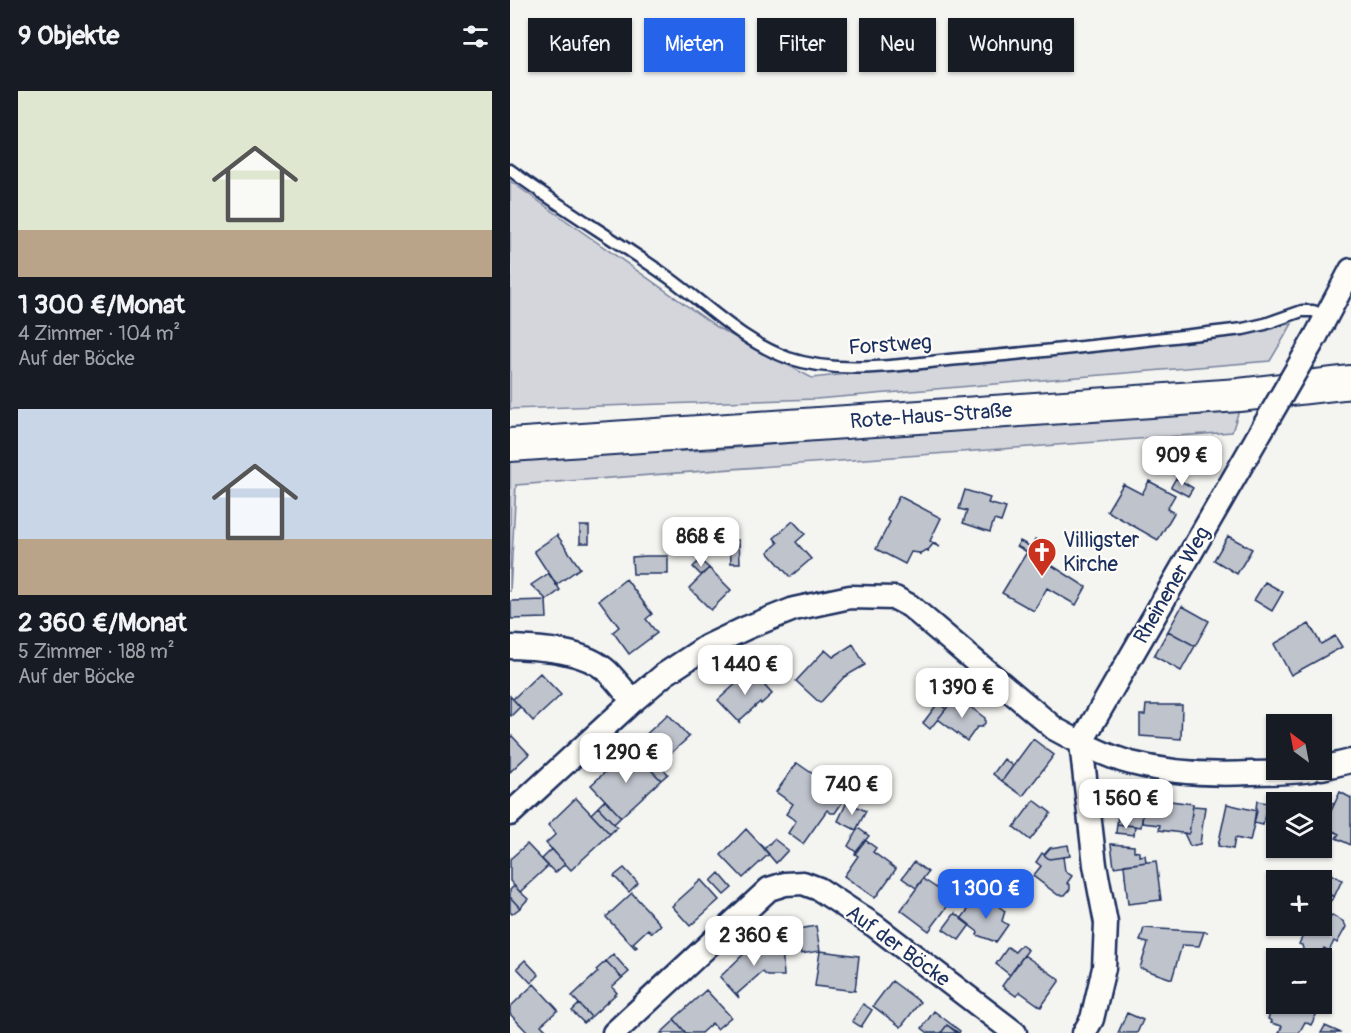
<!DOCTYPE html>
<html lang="de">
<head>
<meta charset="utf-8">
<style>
	body { margin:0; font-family:Pangolin,sans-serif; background:#20242c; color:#f1f3f6; height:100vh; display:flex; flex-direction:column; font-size:22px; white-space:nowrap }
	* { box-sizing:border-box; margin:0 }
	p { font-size:20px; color:#9ea1a6 }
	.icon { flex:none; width:33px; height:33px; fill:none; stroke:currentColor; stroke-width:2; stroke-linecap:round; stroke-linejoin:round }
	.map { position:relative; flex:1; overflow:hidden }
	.panel { display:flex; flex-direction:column; background:#171b24; width:510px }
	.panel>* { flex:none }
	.guide { position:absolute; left:18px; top:18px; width:570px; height:54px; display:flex; gap:12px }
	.needle { width:39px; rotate:328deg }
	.controls { position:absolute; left:756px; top:714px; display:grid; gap:12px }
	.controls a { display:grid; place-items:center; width:66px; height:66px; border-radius:0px; background:#171b24; box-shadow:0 2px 4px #0004; font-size:30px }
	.price { position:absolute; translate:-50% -51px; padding:0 14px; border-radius:12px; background:#fff; color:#222; font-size:20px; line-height:39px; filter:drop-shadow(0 2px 3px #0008) }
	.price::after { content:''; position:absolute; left:50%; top:36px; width:18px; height:14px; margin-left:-9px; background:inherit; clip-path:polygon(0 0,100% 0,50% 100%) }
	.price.current { background:#2563eb; color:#fff }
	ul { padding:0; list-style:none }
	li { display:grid; align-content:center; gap:12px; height:318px; padding:0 18px }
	li span { display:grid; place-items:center; height:186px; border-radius:0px; color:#555 }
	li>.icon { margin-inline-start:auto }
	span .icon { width:108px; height:108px; fill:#fffc; stroke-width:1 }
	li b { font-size:26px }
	h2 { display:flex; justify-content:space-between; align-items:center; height:72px; padding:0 18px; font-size:26px }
	.tag { padding:0 21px; border-radius:0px; background:#171b24; box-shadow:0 2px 4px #0004; font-size:21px; line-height:54px }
	.tag.current { background:#2563eb; color:#fff }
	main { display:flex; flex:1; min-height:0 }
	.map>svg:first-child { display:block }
	.green { fill:#d4d6db; stroke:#78829c; stroke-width:1.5 }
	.building { fill:#bfc3cc; stroke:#1b2f5e; stroke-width:1.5 }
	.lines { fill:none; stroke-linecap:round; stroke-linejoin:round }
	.lane-casing { stroke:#1b2f5e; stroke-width:15 }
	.street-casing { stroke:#1b2f5e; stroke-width:27 }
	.secondary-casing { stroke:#1b2f5e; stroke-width:36 }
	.lane { stroke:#fdfcf7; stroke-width:10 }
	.street { stroke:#fdfcf7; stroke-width:22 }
	.secondary { stroke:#fdfcf7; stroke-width:32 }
	.street-bridge-casing { stroke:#1b2f5e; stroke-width:27; stroke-linecap:butt }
	.street-bridge { stroke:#fdfcf7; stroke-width:22 }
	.labels { text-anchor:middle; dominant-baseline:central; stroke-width:4.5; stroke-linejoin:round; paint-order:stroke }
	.street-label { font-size:21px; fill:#1b2f5e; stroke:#fdfcf7 }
	.poi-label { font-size:21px; fill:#1b2f5e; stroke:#fdfcf7; text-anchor:start }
</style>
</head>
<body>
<main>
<section class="panel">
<h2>9 Objekte<svg class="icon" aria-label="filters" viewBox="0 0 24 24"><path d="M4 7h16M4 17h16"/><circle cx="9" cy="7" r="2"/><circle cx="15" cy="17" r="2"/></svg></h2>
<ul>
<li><span style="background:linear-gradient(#dfe7d0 75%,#b9a48a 0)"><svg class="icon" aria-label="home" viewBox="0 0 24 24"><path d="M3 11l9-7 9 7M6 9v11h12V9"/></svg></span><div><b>1 300 €/Monat</b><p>4 Zimmer · 104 m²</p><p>Auf der Böcke</p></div></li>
<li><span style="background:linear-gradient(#c9d6e8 70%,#b9a48a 0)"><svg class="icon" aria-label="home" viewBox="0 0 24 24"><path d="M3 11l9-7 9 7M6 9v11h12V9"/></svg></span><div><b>2 360 €/Monat</b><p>5 Zimmer · 188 m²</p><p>Auf der Böcke</p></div></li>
</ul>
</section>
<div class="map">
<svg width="841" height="1033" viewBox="0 0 841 1033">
	<rect width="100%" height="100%" fill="#f4f4f1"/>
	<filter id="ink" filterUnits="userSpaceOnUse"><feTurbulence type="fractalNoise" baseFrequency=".0167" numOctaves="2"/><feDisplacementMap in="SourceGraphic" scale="12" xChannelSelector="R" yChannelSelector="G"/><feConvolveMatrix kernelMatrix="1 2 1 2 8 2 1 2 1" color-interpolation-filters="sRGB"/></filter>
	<g filter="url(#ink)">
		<path class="green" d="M0,181L210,329L302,378L782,324L760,361L306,399L0,409Z
			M731,404L722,432L6,485L0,592V457L200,450Z"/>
		<path class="building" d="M666,478L683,488L678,496L661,487Z
			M639,481L665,495L657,509L664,513L648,540L597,511L613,484L632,494Z
			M455,490L480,498L478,503L496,508L491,522L484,520L480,532L453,523L457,511L449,509Z
			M389,496L431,518L420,541L430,547L423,544L418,550L419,552L417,550L410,553V555L409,553L401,552L395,564L366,549L380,522L377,520Z
			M283,521L295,534L286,542L301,559L280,577L258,552L268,543L264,538Z
			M70,526H79V543H70Z
			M47,535L70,568L46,585L24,551Z
			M718,536L742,549L727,574L704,560Z
			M525,539L545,551L538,563L576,587L566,605L537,588L524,611L492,593L517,552L507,546L510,541L521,547Z
			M220,540H229L230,563H221Z
			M136,556H158V574H123L122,557Z
			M190,560L199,568L191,575L183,567Z
			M199,568L221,590L201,610L179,588Z
			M39,573L50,590L37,600L21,585Z
			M116,579L142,614L136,619L147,633L119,654L103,632L109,627L89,600Z
			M755,582L773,592L762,611L744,600Z
			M36,600L37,618L1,619V601Z
			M672,606L699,621L685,646L658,631Z
			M799,624L811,644L825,636L832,647L781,675L764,644Z
			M658,631L685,646L671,671L644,656Z
			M343,644L355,665L334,677L310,703L286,681L315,650L323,657Z
			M241,670L262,694L251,704L250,702L229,721L230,723L208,700Z
			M30,673L51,695L23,721L3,699Z
			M0,696L10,707L1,716L0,715Z
			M446,696L475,718V723L472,727H467L457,741L428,719Z
			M428,703L436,709L420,729L413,723Z
			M636,705H672L671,739L630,736V715H635Z
			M158,714L179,737L149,764L128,742Z
			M2,736L19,754L0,772V738Z
			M523,739L544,755L513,796L492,781Z
			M135,750L158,774L151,780L128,757Z
			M114,755L121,763L128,757L151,780L111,817L81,785Z
			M494,759L503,766L492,781L483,774Z
			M287,763L336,797L325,813H321L317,810L293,844L278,833L286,821L276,814L283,804L266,792Z
			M830,792L841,798V845L826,838L829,834L814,826Z
			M797,794L807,797L806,802H795Z
			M610,795L635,798L631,827L607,824Z
			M807,797L824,804L816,822L812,821V802H806Z
			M66,798L100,834L61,870L36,843L46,834L38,825Z
			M645,799L683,804L679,834L649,830L650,825L632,823L634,800L644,801Z
			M95,800L111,817L104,824L88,807Z
			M524,800L541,813L520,840L504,827Z
			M747,801L757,803L753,825L744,823Z
			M337,802L356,811L346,830L328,821Z
			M717,804L747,811L740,841L725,838L723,849L708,846Z
			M683,806L695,807L690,844L680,846L674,833L679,834Z
			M766,806V842L758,841Z
			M88,807L107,827L100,834L81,814Z
			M607,824L625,826L624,835L606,833Z
			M348,828L359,836L346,852L338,846Z
			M236,829L259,854L233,878L211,855Z
			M264,839L278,850L266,863L254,849Z
			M355,840L366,848L363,852L386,869L365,898L334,876L348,856L345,854Z
			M17,844L38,866L10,892L0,881V859Z
			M601,844L624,846V851L629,852V856L635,855L636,862L604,867Z
			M558,845L560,856L539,859L534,855L540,848Z
			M42,849L55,864L45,873L32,859Z
			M532,853L539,859L553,857L555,871L562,876L557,883L560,885V889L555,895H548L523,876L531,866L526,862Z
			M646,861L651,900L618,904L614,865Z
			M404,862L418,872L406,888L392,878Z
			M114,868L128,883L119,892L104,876Z
			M815,871L832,880L824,897L812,890V880H810Z
			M209,873L222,888L214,895L201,881Z
			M413,879L443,899L419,931L391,910Z
			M191,880L209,900L180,926L162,906Z
			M4,886L18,899L10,908L0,897V890Z
			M812,890L824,897L812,911Z
			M122,893L151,925L142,933L138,929L123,943L127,947L125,948L96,917Z
			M0,897L10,908L2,914L0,912Z
			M466,899L475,906L481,901L495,911L492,921L498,925L486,942L467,935L468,932L451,919Z
			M445,913L460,925L449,940L433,929Z
			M812,914L820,918L822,915L834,922L836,927L827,943L824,941L819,951L814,948L808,958H804L794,953L792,945L789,944L796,929L789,926H812Z
			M286,922L289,941L268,942L267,923Z
			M306,926L310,951L291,954L287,929Z
			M634,928L698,932H694L689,946L672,945L662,979L630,968L638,943L630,941Z
			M511,945L518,950L500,975L486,964L498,947L505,952Z
			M272,946L274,976H258L252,972L227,994L229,998L210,977L241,947Z
			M310,951L349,956L345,991L305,986Z
			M103,954L119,972L112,978L96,961Z
			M514,955L550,980L531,1007L510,992L506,996L492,986Z
			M15,960L29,975L21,983L7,968Z
			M96,961L112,978L102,987L107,993L81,1017L62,996L88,972L86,970Z
			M382,981L410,1002L391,1027L363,1006Z
			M24,984L48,1010L31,1025L39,1033H18L0,1014V1007Z
			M196,990L221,1017L207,1029L202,1023L191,1033H176L164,1019Z
			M766,1000V1004H804L810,1007L801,1025L795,1022L789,1033H769L772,1026L761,1023L762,1021L758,1019Z
			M69,1004L81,1017L74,1023L62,1011Z
			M353,1004L362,1010L351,1027L342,1021Z
			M424,1011L450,1031L449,1033L437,1025L431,1033H418L412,1028Z
			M617,1013L633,1020L627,1033H608Z
			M165,1020L176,1033H151Z
			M437,1025L447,1033H431Z
			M815,1026L831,1033H811Z"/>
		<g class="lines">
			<g class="lane-casing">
				<path id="lane" d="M0,170C51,208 106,240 158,277C197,305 231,341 278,358C332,376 393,364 449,359C544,351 639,340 733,329L755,324L792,311H803L816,316"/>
			</g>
			<g class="street-casing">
				<path id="street" d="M806,336L841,270
					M0,647C31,648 75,650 98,672C107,681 115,692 123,701
					M571,743L747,438
					M571,743L585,865L596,923L594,968L582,1019L574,1033
					M812,768L841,761
					M0,814L123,701L155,674L196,647L236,628L284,609L340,597L385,598L400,606L545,729C569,742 595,756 621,763C660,773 700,775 741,773C761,773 781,773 801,770
					M104,1033L259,889L275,884L293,883L309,889L365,926L505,1033"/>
			</g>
			<g class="secondary-casing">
				<path id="secondary" d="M0,445L729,395L841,382"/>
			</g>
			<use href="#lane" class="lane"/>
			<use href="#street" class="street"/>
			<use href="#secondary" class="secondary"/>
			<g class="street-bridge-casing">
				<path id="street-bridge" d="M747,438L806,336"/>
			</g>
			<use href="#street-bridge" class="street-bridge"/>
		</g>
	</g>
	<defs>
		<g id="church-pin" transform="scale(1.5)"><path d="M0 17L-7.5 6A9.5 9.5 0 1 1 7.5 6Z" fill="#c8321e" stroke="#fdfcf7"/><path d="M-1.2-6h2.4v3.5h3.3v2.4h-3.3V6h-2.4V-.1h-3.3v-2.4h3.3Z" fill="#fff"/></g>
	</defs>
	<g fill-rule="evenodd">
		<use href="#church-pin" x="532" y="552"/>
	</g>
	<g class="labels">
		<g class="street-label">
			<text transform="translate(380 345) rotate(-4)">Forstweg</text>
			<text transform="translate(421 416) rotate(-4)">Rote-Haus-Straße</text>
			<text transform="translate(662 585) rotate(-60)">Rheinener Weg</text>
			<text transform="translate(388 946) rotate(36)">Auf der Böcke</text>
		</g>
		<g class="poi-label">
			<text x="553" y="540">Villigster<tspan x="553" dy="24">Kirche</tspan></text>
		</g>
	</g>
</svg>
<div class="controls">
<a><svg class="needle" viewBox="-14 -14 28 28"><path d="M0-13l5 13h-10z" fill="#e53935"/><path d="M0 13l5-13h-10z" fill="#9ea1a6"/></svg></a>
<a><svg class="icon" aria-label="layers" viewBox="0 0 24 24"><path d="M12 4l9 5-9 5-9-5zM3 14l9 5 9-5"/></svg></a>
<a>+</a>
<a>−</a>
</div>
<b class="price" style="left:672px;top:487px">909 €</b>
<b class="price" style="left:191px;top:568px">868 €</b>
<b class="price" style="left:235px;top:696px">1 440 €</b>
<b class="price" style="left:452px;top:719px">1 390 €</b>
<b class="price" style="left:116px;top:784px">1 290 €</b>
<b class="price" style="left:342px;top:816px">740 €</b>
<b class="price" style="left:616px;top:830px">1 560 €</b>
<b class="price current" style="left:476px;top:920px">1 300 €</b>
<b class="price" style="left:244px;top:967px">2 360 €</b>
<div class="guide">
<a class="tag">Kaufen</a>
<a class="tag current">Mieten</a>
<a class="tag">Filter</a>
<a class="tag">Neu</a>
<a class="tag">Wohnung</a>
</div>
</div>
</main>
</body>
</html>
